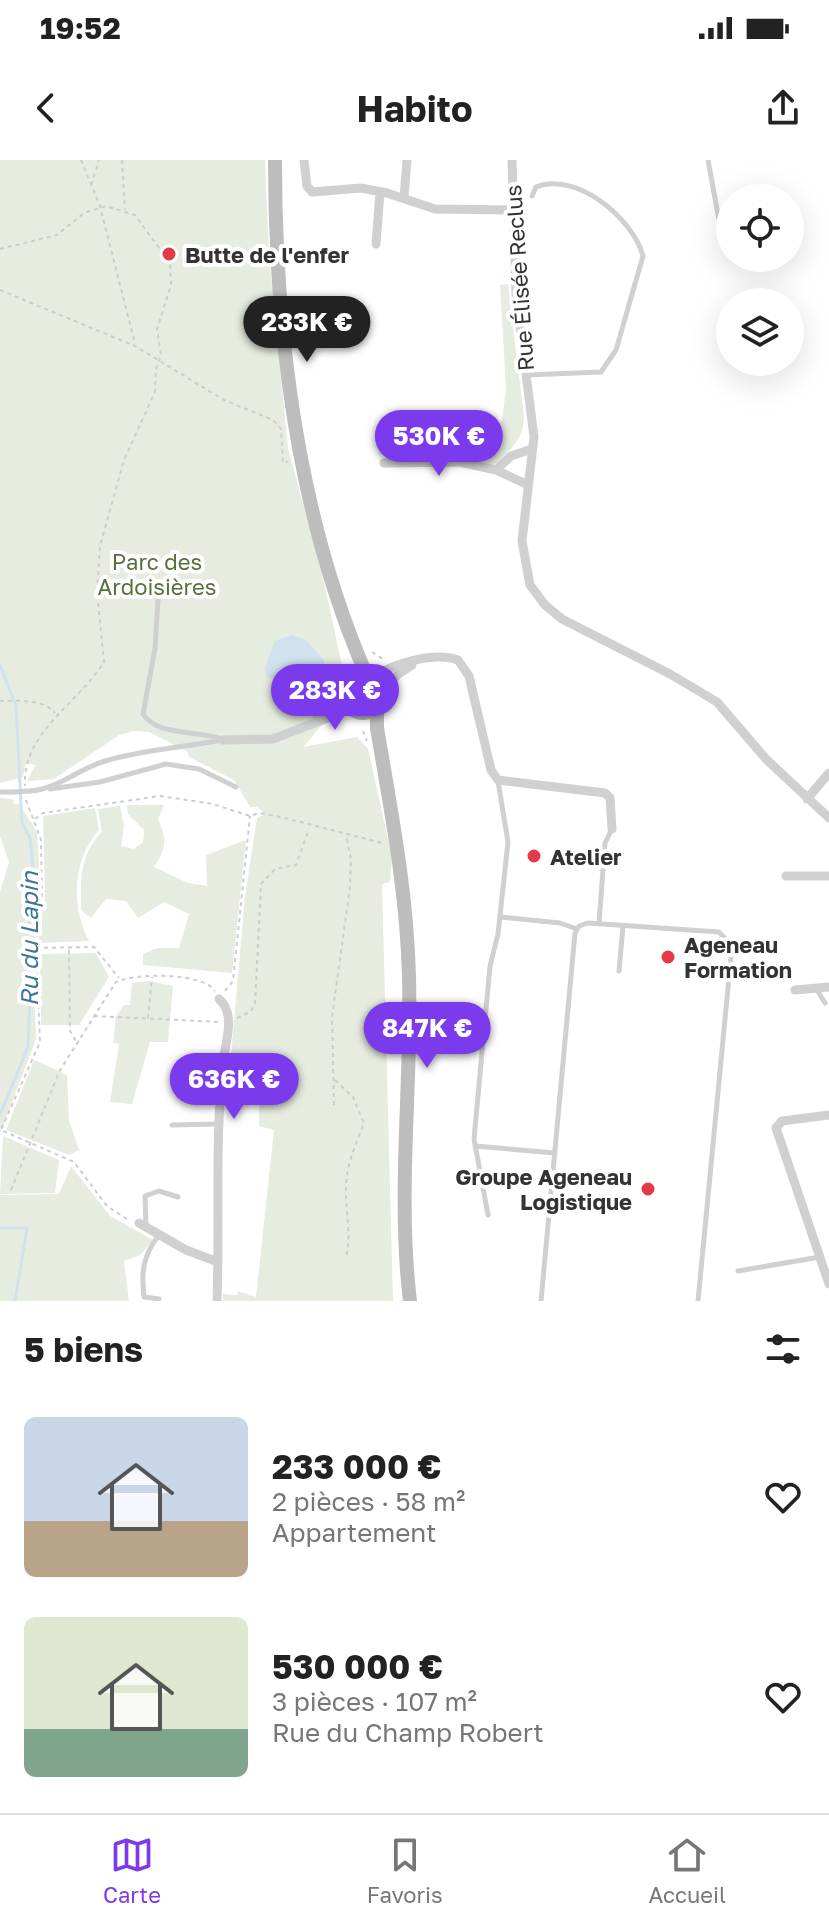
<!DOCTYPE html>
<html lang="fr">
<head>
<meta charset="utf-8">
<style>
	body { margin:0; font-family:"Golos Text",sans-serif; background:#f2f2f2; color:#222; height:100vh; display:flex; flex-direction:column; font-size:30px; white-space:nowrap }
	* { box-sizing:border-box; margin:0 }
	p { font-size:26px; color:#767676 }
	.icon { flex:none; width:44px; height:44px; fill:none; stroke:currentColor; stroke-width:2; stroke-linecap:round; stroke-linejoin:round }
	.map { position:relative; height:1141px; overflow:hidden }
	.sheet { display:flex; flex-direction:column; background:#fff; flex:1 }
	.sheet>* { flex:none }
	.buttons { position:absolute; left:716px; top:24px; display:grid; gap:16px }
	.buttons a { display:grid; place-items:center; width:88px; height:88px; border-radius:50%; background:#fff; box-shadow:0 8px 32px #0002; font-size:40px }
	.price { position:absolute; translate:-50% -68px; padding:0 18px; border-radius:28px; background:#7c3aed; color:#fff; font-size:26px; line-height:52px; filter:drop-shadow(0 2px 4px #0008) }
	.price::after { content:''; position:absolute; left:50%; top:48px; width:24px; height:18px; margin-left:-12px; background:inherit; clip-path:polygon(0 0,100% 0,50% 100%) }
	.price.selected { background:#222; color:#fff }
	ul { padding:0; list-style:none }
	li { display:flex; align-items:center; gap:24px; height:200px; padding:0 24px }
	li span { display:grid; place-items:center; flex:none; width:224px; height:160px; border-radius:12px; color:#555 }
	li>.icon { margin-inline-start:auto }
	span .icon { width:96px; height:96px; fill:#fffc; stroke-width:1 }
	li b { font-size:34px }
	h2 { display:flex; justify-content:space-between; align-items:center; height:96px; padding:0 24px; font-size:34px }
	.status { display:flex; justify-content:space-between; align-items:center; height:56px; padding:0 40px; background:#fff; direction:ltr }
	.status svg { height:22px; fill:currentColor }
	header { display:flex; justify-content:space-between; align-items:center; height:104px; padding:0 24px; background:#fff; font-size:36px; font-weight:700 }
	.tabs { display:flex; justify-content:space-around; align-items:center; height:112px; border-top:2px solid #e0e0e0; background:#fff; font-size:22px; color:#767676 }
	.tabs a { display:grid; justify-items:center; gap:4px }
	.tabs .selected { color:#7c3aed }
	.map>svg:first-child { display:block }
	.green { fill:#e6ecdf }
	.water { fill:#cfe2ee }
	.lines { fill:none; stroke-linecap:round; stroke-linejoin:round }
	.stream { stroke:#cfe2ee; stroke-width:3 }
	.path { stroke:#cdcdcd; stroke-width:2; stroke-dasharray:4 4; stroke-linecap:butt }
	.service { stroke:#d0d0d0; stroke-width:5 }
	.minor { stroke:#d0d0d0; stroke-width:9 }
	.secondary { stroke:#bdbdbd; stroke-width:14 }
	.service-bridge { stroke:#d0d0d0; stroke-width:5 }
	.poi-dot { fill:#e63946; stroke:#fff; stroke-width:3 }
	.labels { text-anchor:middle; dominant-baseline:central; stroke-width:8; stroke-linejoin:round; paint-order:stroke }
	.poi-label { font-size:22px; font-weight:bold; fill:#333; stroke:#fff; text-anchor:start }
	.street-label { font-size:22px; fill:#333; stroke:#fff }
	.park-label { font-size:22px; fill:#56703f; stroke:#fff }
	.water-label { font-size:24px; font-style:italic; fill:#3f7597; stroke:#fff }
</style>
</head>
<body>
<div class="status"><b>19:52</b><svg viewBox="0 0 49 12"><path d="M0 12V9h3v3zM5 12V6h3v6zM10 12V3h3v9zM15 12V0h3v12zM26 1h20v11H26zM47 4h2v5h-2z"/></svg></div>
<header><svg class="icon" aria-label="back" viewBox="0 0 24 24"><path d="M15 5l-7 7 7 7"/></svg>Habito<svg class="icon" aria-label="share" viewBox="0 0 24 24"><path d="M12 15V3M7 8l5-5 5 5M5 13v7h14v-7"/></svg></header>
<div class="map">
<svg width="829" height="1141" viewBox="0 0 829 1141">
	<rect width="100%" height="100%" fill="#fff"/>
	<path class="green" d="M0,0H265L269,96L288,288L325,426L346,525L335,550L303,587L357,577L368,589L392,697L390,722L382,724L393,1141H223V1134L237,1135L238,1131L256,1137L274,970L259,966V921L229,919L245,736L257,658L265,654L257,647H250L234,620L189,597L188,592L149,572L133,571L119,575L54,619L27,621L36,605L26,603L23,617L0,623Z
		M508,124L524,258C523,281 509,291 493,306L379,294L380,289L472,294L474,283L502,261L506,228L500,125Z
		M0,638L13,639L14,644H19L37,672L39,703L33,794L36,879L0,974V732L9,702L0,676Z
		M127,645H164L158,659C167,679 167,688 154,707L188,723L207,726L206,695L246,680L232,813L143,805V794L157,788H179L189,754L164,742L138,758L126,741L106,739L91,758L81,750C81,718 79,696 102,672L98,649L120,646L124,666L121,686L134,689L143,682L144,670L128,654Z
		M95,648L99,670C72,700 71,746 89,781L38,783L45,736L43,656Z
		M96,793L109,817L79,865H41L40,794Z
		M149,821L173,826L168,882H150L132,944L110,942L119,884L113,883L116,856L124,845H130L132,823Z
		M34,900L67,915L69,960L79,990L69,995L6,970Z
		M3,976L59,1000L55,1033L0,1034Z
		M71,1006L110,1056L153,1080L140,1095L124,1101L129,1141H0V1035L59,1034Z"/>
	<path class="water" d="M292,475L306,480L324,500V512C305,528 289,522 266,517L265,507L275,481Z"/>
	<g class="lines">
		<path class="stream" d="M0,505L16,546L22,663L30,678L32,698L33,746L26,775L30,836L28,887L0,955
			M0,1068H27L15,1141"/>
		<path class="path" d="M81,0L100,46L135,184
			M122,0L125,50
			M91,25L99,0
			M0,89L57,75L84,53L106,46L135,55L170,103L171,125L157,169L161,195L156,209L155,232L124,300L100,386L97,432L104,502C80,542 22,572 25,626
			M0,130L135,186L224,240L273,260L281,269L283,303L288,302
			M372,492L383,499
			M0,541C18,541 42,538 55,553
			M363,571L367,581
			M26,640L41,680L42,741L36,788L40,882L1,970L74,1002L107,1046L130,1061
			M35,659L43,653L160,636L213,644L250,656L259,653L281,657L382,683
			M36,788L94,787L119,818
			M69,790L70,871L76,881
			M225,831L233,821L250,656
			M94,856L219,862
			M148,858L152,817
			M237,858L250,852L255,845L261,724L275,709L296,705L309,669
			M335,920L353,937L364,963C356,985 347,1002 346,1026C345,1051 352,1072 346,1097
			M334,945L332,857L350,727L351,699L346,675
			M11,1030L60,910L116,822C136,813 202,812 215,831"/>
		<path class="service" d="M708,0L719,60
			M526,215L601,212L616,190L643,96C633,58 576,11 536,27L532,36
			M159,423L155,489L143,554C158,577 199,570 222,579
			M50,629L100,622L166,604L199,609L236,627
			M30,631C58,629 78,609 105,601C146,589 181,588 222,580
			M0,632H14
			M500,757L560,763L577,769
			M599,764L605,683L612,669
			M619,811L623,766
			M817,830L825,843
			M172,965L217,964
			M475,986L555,993
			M488,1055L474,979L490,806L498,774L508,682L498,621
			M146,1065L145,1036L159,1031L178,1037
			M158,1076C143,1097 141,1111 144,1137L159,1139
			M738,1111L820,1097
			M541,1141L575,773L579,766L588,763L719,772L732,786L698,1141"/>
		<path class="minor" d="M304,0L307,26L312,32L361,28L387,33L435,49L513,50
			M512,0L516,135L534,277L522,381L530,425L545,445L562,459L670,514L717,542L766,599L829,658
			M404,38L407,0
			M376,84L380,32
			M384,303L460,302L496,310L528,325
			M496,310L511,296L532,289
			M373,516C395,504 433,491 458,500L469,516L491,610L498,620L605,633L610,638L612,669
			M383,532L397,515L412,505
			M317,557L343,534
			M223,580L273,579L351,549
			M807,639L829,613
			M786,716H829
			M795,830L829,827
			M829,955L782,961L776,968L829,1124
			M139,1063L186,1090L218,1102
			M217,1141C220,1059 214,977 224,896C227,877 235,853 219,839"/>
		<path class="secondary" d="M275,0C275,172 297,355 366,514
			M343 533a20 20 0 1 1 40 0a20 20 0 1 1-40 0Z
			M377,548V568C391,651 407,732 409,817C412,925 397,1033 410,1141"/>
		<path class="service-bridge" d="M14,632L30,631"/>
	</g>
	<g class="poi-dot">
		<circle cx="169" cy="94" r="8"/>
		<circle cx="534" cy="696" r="8"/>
		<circle cx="668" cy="797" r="8"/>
		<circle cx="648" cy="1029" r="8"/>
	</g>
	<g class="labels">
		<g class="poi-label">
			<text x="185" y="94">Butte de l'enfer</text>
			<text x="550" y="696">Atelier</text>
			<text x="684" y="784">Ageneau<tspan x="684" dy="25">Formation</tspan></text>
			<text x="632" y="1016" text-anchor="end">Groupe Ageneau<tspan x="632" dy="25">Logistique</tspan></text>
		</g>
		<g class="street-label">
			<text transform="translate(519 118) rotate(-94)">Rue Élisée Reclus</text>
		</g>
		<g class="park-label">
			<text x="157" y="401">Parc des<tspan x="157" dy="25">Ardoisières</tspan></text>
		</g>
		<g class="water-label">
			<text transform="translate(28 779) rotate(-90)">Ru du Lapin</text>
		</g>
	</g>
</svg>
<div class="buttons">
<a><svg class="icon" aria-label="locate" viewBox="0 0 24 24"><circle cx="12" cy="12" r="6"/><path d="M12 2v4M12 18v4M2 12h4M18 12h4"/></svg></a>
<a><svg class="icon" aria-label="layers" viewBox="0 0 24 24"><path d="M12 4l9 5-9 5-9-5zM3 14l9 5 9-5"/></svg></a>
</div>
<b class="price selected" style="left:307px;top:204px">233K €</b>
<b class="price" style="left:439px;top:318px">530K €</b>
<b class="price" style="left:335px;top:572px">283K €</b>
<b class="price" style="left:427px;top:910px">847K €</b>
<b class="price" style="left:234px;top:961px">636K €</b>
</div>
<section class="sheet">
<h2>5 biens<svg class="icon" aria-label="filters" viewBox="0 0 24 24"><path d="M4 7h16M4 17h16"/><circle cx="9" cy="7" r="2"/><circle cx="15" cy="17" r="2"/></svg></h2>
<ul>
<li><span style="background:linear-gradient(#c9d6e8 65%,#b9a48a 0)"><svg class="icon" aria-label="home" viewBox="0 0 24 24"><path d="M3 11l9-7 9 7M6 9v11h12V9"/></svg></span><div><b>233 000 €</b><p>2 pièces · 58 m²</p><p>Appartement</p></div><svg class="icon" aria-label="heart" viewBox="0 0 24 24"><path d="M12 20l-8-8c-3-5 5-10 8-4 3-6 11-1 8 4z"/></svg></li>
<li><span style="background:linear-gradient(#dfe7d0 70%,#7fa58c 0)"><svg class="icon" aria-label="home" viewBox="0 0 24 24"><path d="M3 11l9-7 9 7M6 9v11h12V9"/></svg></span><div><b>530 000 €</b><p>3 pièces · 107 m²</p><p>Rue du Champ Robert</p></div><svg class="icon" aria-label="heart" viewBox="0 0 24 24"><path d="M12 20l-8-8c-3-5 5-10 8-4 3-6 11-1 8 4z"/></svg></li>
</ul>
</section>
<nav class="tabs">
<a class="selected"><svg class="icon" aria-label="map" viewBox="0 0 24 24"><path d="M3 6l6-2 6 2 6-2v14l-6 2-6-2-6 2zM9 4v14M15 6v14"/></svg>Carte</a>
<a><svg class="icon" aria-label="saved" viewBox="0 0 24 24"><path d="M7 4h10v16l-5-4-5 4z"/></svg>Favoris</a>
<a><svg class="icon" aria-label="home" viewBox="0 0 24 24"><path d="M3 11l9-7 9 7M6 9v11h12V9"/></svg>Accueil</a>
</nav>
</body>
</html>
